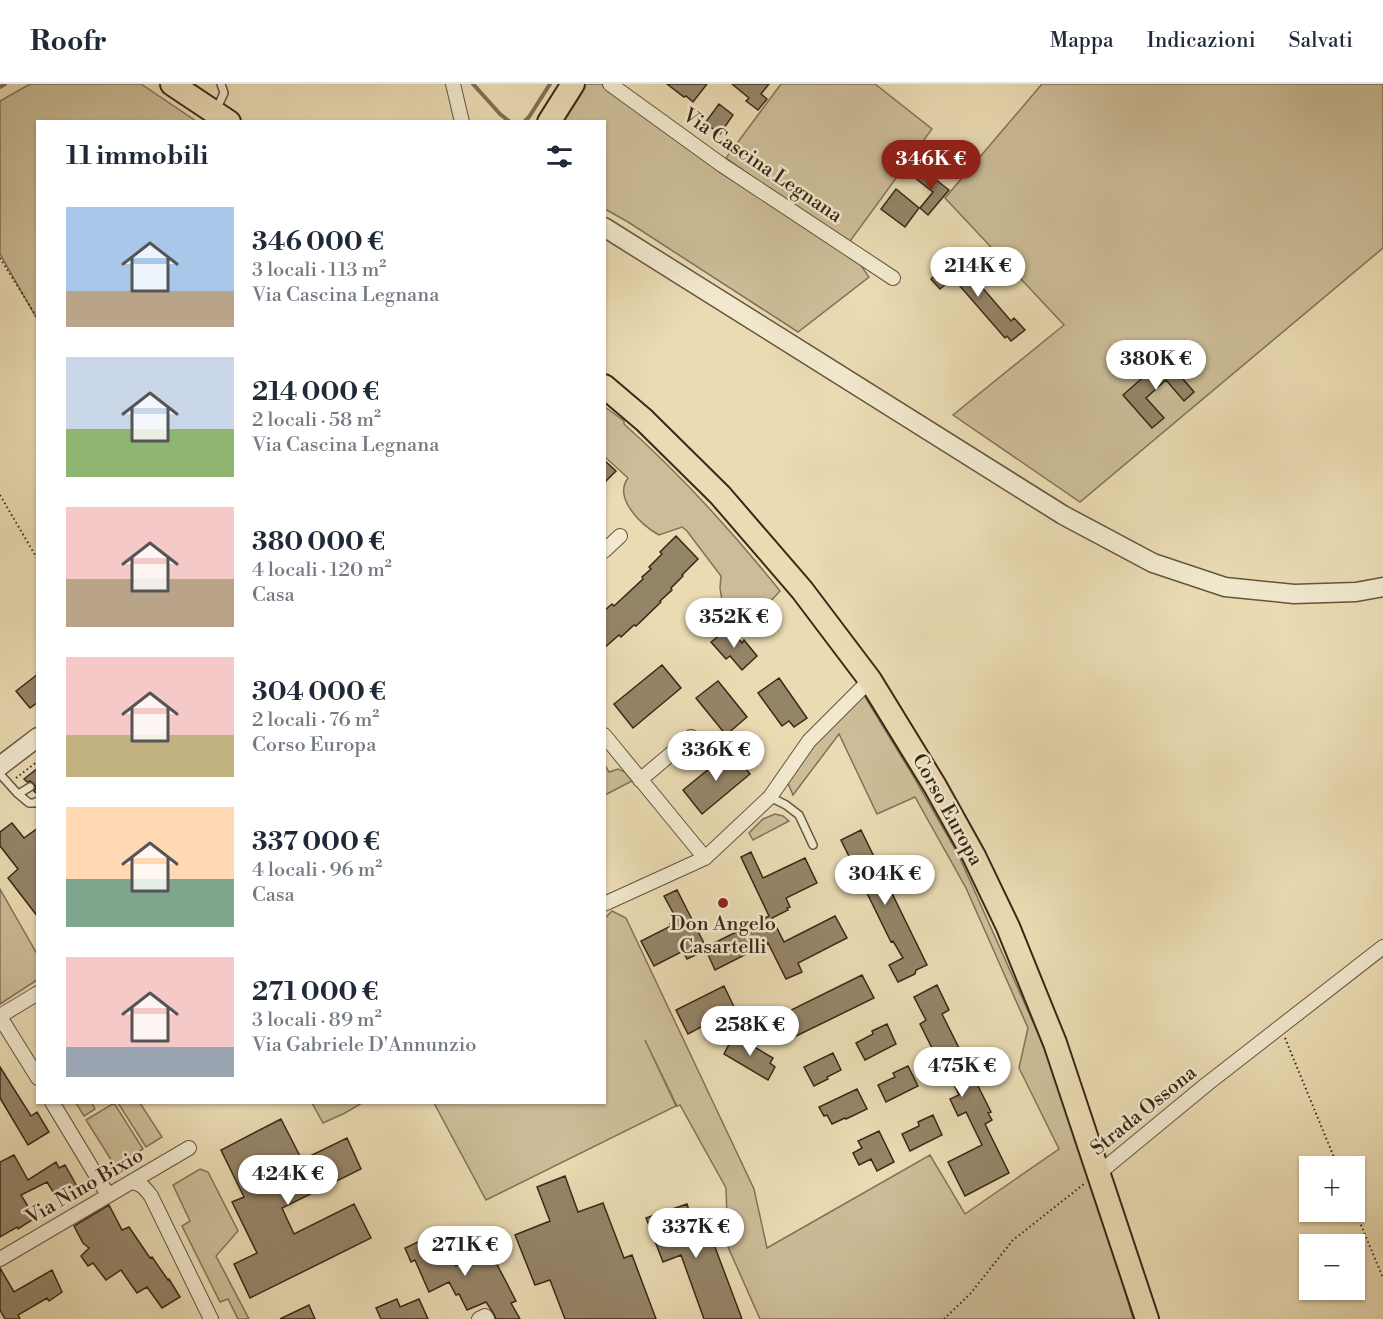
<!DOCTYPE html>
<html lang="it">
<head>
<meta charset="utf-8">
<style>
	body { margin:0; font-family:"Libre Bodoni",serif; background:#f2f2f3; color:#1f2937; height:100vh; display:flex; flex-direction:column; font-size:22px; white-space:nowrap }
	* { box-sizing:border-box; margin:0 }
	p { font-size:20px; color:#747a83 }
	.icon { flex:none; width:33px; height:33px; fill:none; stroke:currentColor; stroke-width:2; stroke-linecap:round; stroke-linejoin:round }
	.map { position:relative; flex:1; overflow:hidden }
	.details { position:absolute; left:36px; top:36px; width:570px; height:984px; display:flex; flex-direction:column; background:#fff; border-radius:0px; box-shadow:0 2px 4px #0004 }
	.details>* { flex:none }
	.buttons { position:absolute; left:1299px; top:1072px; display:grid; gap:12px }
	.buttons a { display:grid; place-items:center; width:66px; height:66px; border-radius:0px; background:#fff; box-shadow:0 2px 4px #0004; font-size:30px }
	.price { position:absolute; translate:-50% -51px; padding:0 14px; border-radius:21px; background:#fff; color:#222; font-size:20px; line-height:39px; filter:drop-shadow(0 2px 3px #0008) }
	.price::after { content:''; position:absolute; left:50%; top:36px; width:18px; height:14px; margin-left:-9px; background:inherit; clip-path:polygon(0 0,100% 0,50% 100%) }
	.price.current { background:#8f2418; color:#fff }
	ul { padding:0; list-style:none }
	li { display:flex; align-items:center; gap:18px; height:150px; padding:0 30px }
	li span { display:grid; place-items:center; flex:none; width:168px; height:120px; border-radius:0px; color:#555 }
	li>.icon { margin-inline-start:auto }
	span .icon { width:72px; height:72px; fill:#fffc; stroke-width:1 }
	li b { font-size:26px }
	h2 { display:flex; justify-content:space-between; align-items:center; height:72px; padding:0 30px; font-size:26px }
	header { display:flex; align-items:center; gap:36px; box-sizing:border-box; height:84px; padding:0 30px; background:#fff; border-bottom:2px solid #e0e1e3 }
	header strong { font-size:28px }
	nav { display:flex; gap:33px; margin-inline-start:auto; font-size:21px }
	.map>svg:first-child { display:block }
	.green { fill:#ccbd98; stroke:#827258; stroke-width:1.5 }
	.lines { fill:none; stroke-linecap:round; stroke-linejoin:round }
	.stream { stroke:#7e6f55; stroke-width:4 }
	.building { fill:#958568; stroke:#382817; stroke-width:1.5 }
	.service-casing { stroke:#64553e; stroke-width:10 }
	.minor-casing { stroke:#64553e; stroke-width:16 }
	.tertiary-casing { stroke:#64553e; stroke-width:21 }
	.primary-casing { stroke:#382817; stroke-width:26 }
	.path { stroke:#382817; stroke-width:2; stroke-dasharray:1.5 3; stroke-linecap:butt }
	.service { stroke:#f1e8ce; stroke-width:7 }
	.minor { stroke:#f1e8ce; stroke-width:14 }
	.tertiary { stroke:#f1e8ce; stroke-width:18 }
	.primary { stroke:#eadbb3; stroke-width:22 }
	.poi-dot { fill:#8f2418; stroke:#f1e8ce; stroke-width:2 }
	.labels { text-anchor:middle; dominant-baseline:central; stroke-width:5; stroke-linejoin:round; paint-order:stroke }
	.street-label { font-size:20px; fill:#382817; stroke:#f1e8ce }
	.poi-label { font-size:20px; fill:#382817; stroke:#f1e8ce }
</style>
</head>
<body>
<header>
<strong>Roofr</strong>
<nav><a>Mappa</a><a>Indicazioni</a><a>Salvati</a></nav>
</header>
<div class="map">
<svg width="1383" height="1235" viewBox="0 0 1383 1235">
	<rect width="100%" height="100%" fill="#eadbb3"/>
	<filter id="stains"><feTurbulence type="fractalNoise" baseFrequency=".00333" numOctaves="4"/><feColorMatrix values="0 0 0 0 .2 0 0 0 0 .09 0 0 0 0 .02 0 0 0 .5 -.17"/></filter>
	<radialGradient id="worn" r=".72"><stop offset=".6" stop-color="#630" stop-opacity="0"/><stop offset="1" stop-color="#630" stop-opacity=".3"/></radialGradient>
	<path class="green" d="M30,0H141L196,37L38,38L37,235L0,170V17Z
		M583,0H601L717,83L860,180L869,193L798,248L628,138L605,125L604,38H558Z
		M781,0H875L932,45L848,160L726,74Z
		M1042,0H1383V164L1080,418L953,331L1064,241L945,114Z
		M605,323L624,337V340C681,391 732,447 780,507L766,522L762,520L750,522L722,517L720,504L721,492L687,447L682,443L659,451C641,441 613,414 628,394L605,373Z
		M861,612L865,613L912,690L959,772L1045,965L1122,1197L1133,1235H760L728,1163L726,1104L680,1021L677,1022L645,956L676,1022L486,1116L434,1019L604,1018V835L612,827L626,834L754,1105L767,1164L930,1071L965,1130L1059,1065L1019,984L1028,944L966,804L915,713L877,730L839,650L793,711L787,697L809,665Z
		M605,681L609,688L618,685L625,688L632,697L605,711Z
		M775,730L783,732L789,737L753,756L749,749L763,735Z
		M0,805L37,870V896L0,920Z
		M76,1019H92L95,1025L84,1032Z
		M114,1019L143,1065L115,1082L86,1036Z
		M118,1019H140L162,1053L146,1063Z
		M312,1019H362L345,1029L323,1039Z
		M200,1085L208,1088L238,1147L216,1172L249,1235H238L228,1215L220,1218L182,1142L190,1137L173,1101Z"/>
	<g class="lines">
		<path class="stream" d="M473,0L500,30L510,38
			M0,3L5,0
			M524,38L529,33L550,0"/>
	</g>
	<path class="building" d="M667,0H707L693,18L686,12L684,13Z
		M732,0H769L761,10L767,15L758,26L746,17L749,14Z
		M719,20L733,31L720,50L705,39Z
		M921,84L949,106L928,131L920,124L933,108L914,93Z
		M896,105L919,124L905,143L881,125Z
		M956,173L1011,237L1014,234L1025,246L1011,257L1007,252L1005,254L953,194L940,205L931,195Z
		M1165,274L1194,308L1184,317L1166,296L1146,314L1164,334L1152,344L1123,311Z
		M604,376L616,387L604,399Z
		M676,452L698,475L682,491L683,492L671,504L672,506L660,517L661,518L636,542L634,541L621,553L619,551L604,564V527L612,520L614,522L643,495L642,493L651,485L649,483L662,470L660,468Z
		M729,544L742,559L744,556L757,572L742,586L730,572L726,575L711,558Z
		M662,581L681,604L633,644L614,620Z
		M38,590V618L30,624L16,607Z
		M779,594L807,634L794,643L789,637L782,642L758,609Z
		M718,597L747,633L726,651L696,614Z
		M731,667L750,690L702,730L683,706Z
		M38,684V711L34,707L36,703L34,700L30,697L27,698L24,695Z
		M12,739L24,754L38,744V833L8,794L18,785L0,762V748Z
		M861,746L927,881L916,886L915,890L898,898L889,881L903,874L893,857L891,858L841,756Z
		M751,768L763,794L805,774L817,799L786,814L790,823L787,824L788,826L772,834L784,858L835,832L847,854L798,879L802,888L786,895L768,859L715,886L706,866L687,875L683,867L654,882L641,857L671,842L670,840L677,836L664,812L677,806L706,863L769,832L741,773Z
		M862,891L874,914L790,955L779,932Z
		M937,901L949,926L942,930L991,1028L988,1029L992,1036L985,1040L1009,1089L965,1112L948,1078L982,1061L966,1028L958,1032L950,1015L959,1011L943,978L940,980L920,940L926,936L914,913Z
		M724,902L735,925L688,950L676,926Z
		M887,940L896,960L865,976L856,959L873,950L872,947Z
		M734,951L773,974L770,979L775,983L768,996L724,970Z
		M833,969L841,986L827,993L828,995L814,1002L804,983Z
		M908,982L918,1002L886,1018L878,1001L895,993L893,989Z
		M0,983L31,1032L37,1028L49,1048L28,1061L0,1014Z
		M857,1005L867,1025L846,1035L845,1034L832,1040L827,1031L824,1032L819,1023Z
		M933,1031L942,1051L910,1067L902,1050L919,1042L918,1038Z
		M281,1035L302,1076L347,1054L361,1085L282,1124L294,1150L354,1120L371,1154L250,1214L234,1180L257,1169L232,1118L244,1113L221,1066Z
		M879,1047L894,1078L877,1087L871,1075L859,1081L853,1069L862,1064L858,1057Z
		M14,1071L28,1096L56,1078L59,1084L65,1081L78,1104L77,1105V1106L67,1110L64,1105L55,1111L47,1098L21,1111L35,1134L18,1145L17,1143L0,1153V1078Z
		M565,1092L578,1128L603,1119L624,1174L632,1171L656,1235H565L550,1196L535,1201L515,1151L550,1137L537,1103Z
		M687,1120L690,1130L701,1126L742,1235H704L681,1171L663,1178L646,1134Z
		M109,1121L122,1146L129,1143L150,1174L152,1173L168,1196L169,1195L180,1213L162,1224L147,1203L137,1209L121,1186L106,1196L93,1179L88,1182L81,1172L89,1164L83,1159L74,1142Z
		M435,1150L441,1163L445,1162L456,1182L489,1165L516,1217L511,1219L520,1235H496L494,1230L486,1218L467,1226L459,1210L456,1211L449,1198L429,1208L415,1176L411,1178L405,1164Z
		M0,1184L14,1208L52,1186L62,1208L49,1217L47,1214L18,1231L20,1235H5L0,1226Z
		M397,1215L400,1223L419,1215L428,1235H381L376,1224Z
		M309,1221L315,1235H280Z"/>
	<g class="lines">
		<g class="service-casing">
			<path id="service" d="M216,26L224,9L221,0
				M0,690L17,709H20L30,703
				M17,709L29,719H34L38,717
				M770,713L786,721L799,731L813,761"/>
		</g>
		<g class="minor-casing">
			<path id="minor" d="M453,0L462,38
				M610,0L722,81L893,194
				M604,467L620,452
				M604,651L705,774
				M640,696L691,653
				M604,820L705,774L770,713L809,657L870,596
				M0,932L38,909
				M0,933L38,994
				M52,1018L108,1111
				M1099,1089L1207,1000L1383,863
				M131,1098C141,1099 145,1104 151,1112L211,1235
				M0,1175L189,1064
				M479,1235L485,1232L487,1235"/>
		</g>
		<g class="tertiary-casing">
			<path id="tertiary" d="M604,143L1063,431L1153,479L1225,503L1294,510L1356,508L1383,503
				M0,682L38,653"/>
		</g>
		<g class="primary-casing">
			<path id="primary" d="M172,0L229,38
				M549,38L573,0
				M604,302L644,336L720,411L802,506L870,596L935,702L974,772L1008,843L1055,959L1147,1235"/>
		</g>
		<path class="path" d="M0,174L38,235
			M0,411L38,476
			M16,694L38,677
			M1285,954L1338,1083
			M1354,1124L1383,1194
			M944,1235L970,1210L1013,1156L1084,1100"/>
		<use href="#service" class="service"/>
		<use href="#minor" class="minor"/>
		<use href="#tertiary" class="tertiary"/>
		<use href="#primary" class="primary"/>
	</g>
	<circle class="poi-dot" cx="723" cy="819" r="6"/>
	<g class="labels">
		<g class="street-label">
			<text transform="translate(762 82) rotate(34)">Via Cascina Legnana</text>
			<text transform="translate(947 726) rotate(61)">Corso Europa</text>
			<text transform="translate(1144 1027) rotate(-39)">Strada Ossona</text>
			<text transform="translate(85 1103) rotate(-30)">Via Nino Bixio</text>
		</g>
		<g class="poi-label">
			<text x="723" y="840">Don Angelo<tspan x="723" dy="23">Casartelli</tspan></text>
		</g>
	</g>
	<rect width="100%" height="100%" filter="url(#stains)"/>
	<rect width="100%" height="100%" fill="url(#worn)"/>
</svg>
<div class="buttons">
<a>+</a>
<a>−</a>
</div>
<b class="price current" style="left:931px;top:107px">346K €</b>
<b class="price" style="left:978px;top:214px">214K €</b>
<b class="price" style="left:1156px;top:307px">380K €</b>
<b class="price" style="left:734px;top:565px">352K €</b>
<b class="price" style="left:716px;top:698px">336K €</b>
<b class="price" style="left:885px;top:822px">304K €</b>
<b class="price" style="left:750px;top:973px">258K €</b>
<b class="price" style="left:962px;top:1014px">475K €</b>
<b class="price" style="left:288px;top:1122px">424K €</b>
<b class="price" style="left:696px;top:1175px">337K €</b>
<b class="price" style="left:465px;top:1193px">271K €</b>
<section class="details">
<h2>11 immobili<svg class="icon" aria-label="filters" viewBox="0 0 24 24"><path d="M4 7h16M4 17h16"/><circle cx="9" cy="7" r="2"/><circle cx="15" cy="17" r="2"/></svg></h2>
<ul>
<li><span style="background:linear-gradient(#a9c7e8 70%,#b9a48a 0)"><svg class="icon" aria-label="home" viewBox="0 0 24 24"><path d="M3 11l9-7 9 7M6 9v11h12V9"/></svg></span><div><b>346 000 €</b><p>3 locali · 113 m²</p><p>Via Cascina Legnana</p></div></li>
<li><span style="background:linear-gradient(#c9d6e8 60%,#8fb573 0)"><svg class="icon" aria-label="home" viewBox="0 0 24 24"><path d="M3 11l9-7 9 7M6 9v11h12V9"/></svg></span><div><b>214 000 €</b><p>2 locali · 58 m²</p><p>Via Cascina Legnana</p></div></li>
<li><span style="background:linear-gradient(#f6c9c9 60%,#b9a48a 0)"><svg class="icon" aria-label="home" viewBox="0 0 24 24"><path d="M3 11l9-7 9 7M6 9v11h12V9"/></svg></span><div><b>380 000 €</b><p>4 locali · 120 m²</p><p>Casa</p></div></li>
<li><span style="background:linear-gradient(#f6c9c9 65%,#c2b280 0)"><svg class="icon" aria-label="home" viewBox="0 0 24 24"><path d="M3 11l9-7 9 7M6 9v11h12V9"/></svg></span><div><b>304 000 €</b><p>2 locali · 76 m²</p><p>Corso Europa</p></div></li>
<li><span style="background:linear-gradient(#ffd9b3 60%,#7fa58c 0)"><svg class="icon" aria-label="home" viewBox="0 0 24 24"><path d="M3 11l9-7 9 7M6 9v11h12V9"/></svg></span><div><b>337 000 €</b><p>4 locali · 96 m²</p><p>Casa</p></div></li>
<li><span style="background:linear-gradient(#f6c9c9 75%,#9aa5b1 0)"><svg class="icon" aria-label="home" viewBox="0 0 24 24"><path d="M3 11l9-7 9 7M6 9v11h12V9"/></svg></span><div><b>271 000 €</b><p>3 locali · 89 m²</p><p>Via Gabriele D'Annunzio</p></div></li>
</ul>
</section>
</div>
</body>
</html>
